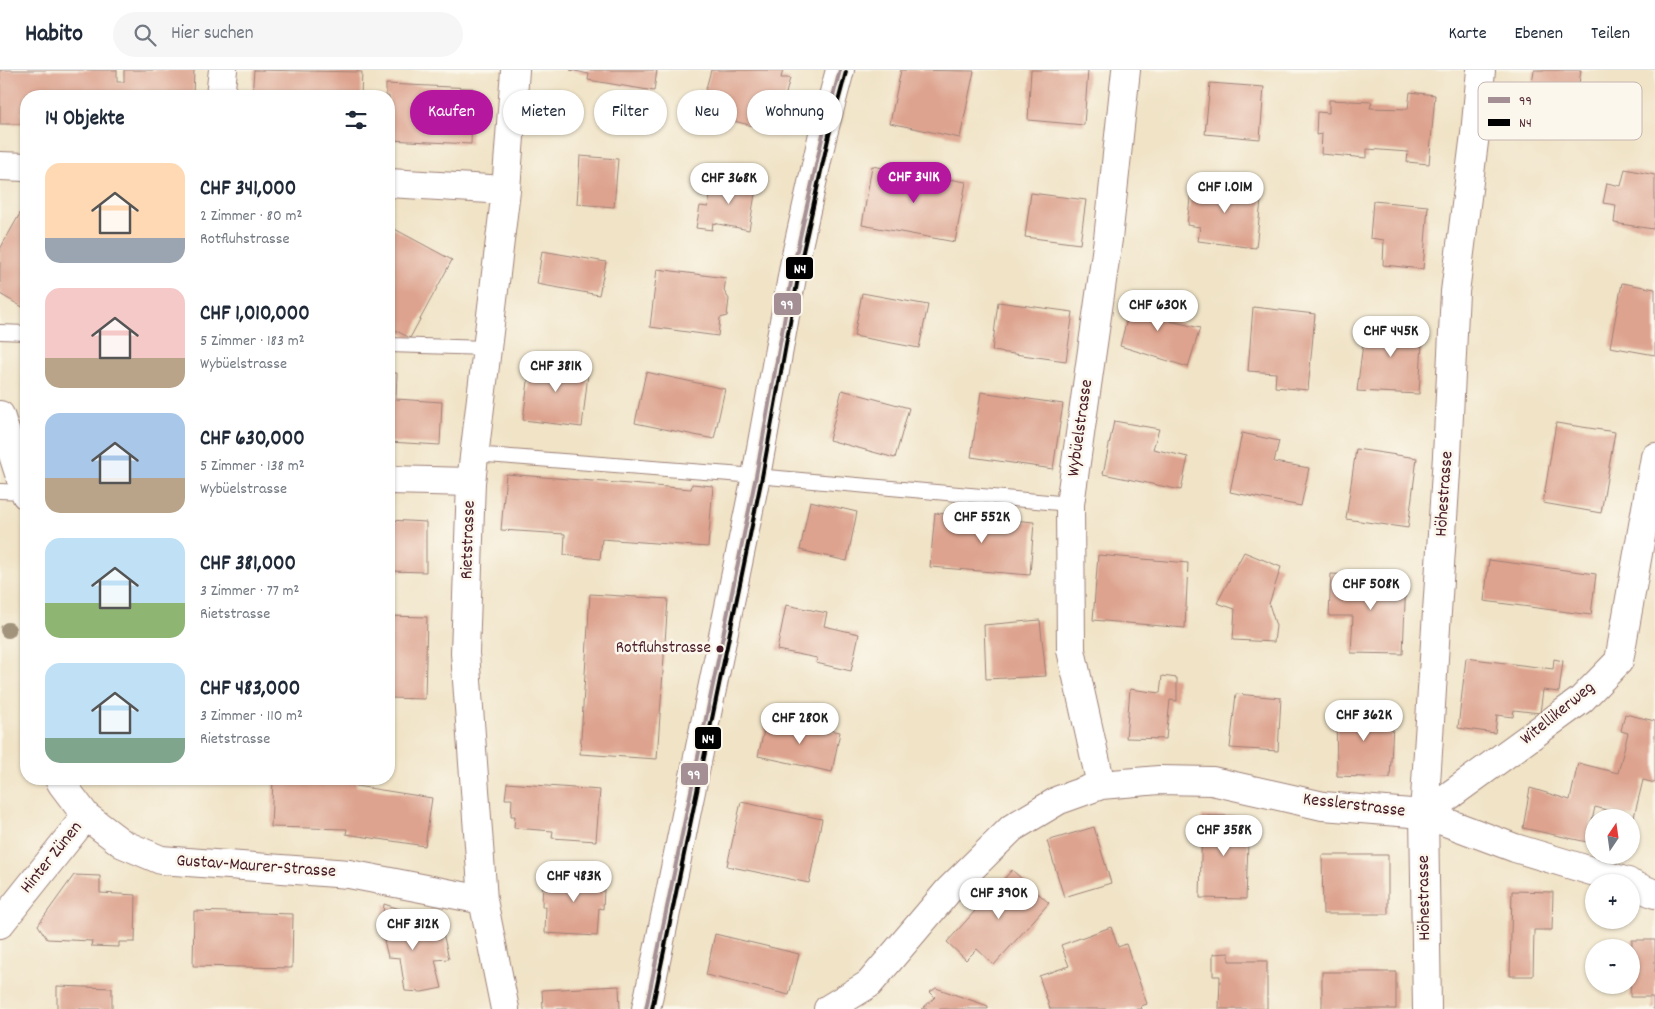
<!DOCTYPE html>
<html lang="de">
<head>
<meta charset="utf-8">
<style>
	body { margin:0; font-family:Dekko,sans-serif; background:#f6f6f7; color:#1f2937; height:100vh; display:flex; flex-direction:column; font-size:19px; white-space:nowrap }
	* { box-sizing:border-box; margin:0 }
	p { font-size:16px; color:#747a83 }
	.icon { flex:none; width:28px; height:28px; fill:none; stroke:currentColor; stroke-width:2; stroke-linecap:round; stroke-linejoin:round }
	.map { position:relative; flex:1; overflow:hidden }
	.side { position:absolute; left:20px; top:20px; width:375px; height:695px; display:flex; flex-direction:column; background:#fff; border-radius:20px; box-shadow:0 1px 4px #0004 }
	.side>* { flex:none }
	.top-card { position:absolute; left:410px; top:20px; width:475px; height:45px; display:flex; gap:10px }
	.needle { width:32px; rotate:13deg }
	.controls { position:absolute; left:1585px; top:739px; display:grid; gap:10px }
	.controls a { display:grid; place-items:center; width:55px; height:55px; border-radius:50%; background:#fff; box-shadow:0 1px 4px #0004; font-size:25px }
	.price { position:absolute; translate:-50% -42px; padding:0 11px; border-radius:18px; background:#fff; color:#222; font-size:16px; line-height:32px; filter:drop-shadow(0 1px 2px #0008) }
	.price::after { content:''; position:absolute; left:50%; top:30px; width:15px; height:11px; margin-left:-8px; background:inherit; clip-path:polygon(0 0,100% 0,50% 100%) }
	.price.selected { background:#b5179e; color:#fff }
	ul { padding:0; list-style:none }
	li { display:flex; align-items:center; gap:15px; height:125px; padding:0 25px }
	li span { display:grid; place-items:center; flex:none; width:140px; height:100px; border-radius:15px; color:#555 }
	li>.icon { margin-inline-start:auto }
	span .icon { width:60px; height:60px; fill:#fffc; stroke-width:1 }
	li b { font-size:21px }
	h2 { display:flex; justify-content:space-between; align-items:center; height:60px; padding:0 25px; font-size:21px }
	.chip { padding:0 18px; border-radius:22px; background:#fff; box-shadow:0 1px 4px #0004; font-size:18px; line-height:45px }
	.chip.selected { background:#b5179e; color:#fff }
	header { display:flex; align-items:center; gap:30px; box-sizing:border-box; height:70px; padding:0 25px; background:#fff; border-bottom:1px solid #e0e1e3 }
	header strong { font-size:24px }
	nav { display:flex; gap:28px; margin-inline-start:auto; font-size:18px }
	.search { width:350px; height:45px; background:#f6f6f7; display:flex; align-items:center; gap:12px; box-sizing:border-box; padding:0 18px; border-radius:28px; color:#747a83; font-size:19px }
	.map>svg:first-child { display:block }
	.building { fill:#dda38e }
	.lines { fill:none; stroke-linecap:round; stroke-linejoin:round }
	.service-casing { stroke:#9d8178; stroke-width:16 }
	.minor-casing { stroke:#9d8178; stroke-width:30 }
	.secondary-casing { stroke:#9d8178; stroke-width:30 }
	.service { stroke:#fff; stroke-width:14 }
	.minor { stroke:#fff; stroke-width:28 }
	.secondary { stroke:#fff; stroke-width:28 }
	.bus-1-casing { stroke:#fbf7ec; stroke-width:8 }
	.bus-2-casing { stroke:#fbf7ec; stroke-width:8 }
	.bus-1 { stroke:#a48f95; stroke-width:4 }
	.bus-2 { stroke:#000; stroke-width:4 }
	.tree { fill:#a2937c }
	.bus-dot { fill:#4a1f2b; stroke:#fbf7ec; stroke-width:2 }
	.labels { text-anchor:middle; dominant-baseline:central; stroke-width:5; stroke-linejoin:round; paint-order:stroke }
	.bus-label { font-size:17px; fill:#4a1f2b; stroke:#fbf7ec; text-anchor:end }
	.street-label { font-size:18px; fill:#4a1f2b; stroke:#fbf7ec }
	.key { fill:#fbf7ec; stroke:#c6b6b2; stroke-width:1 }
	.key-label { font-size:14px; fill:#4a1f2b }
	.line-badge { stroke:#fbf7ec; stroke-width:2 }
	.badge-label { font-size:14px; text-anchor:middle; font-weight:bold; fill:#fff }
</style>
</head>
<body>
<header>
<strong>Habito</strong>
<div class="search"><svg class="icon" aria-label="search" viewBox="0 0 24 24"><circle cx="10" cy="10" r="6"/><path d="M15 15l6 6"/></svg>Hier suchen</div>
<nav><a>Karte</a><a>Ebenen</a><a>Teilen</a></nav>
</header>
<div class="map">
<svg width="1655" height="939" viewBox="0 0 1655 939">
	<rect width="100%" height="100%" fill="#fbf7ec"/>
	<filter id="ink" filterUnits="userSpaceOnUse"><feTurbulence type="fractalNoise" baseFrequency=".02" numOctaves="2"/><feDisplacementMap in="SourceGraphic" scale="10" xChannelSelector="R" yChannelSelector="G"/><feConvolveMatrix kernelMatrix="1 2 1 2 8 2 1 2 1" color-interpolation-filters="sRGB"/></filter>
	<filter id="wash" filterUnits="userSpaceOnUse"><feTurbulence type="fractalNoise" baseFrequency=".0096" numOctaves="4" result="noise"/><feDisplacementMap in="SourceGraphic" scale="20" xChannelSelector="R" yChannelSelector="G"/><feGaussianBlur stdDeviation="1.12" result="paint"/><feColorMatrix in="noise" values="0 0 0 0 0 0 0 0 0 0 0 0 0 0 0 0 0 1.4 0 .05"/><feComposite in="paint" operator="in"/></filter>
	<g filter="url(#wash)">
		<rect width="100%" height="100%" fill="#f0e3c6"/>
		<g id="blocks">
			<path class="building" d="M0,0H117V12H124V0H194L193,26H26V42H22V54H0Z
				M254,0L362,2L361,26H252Z
				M570,0H657L654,21L588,10L589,4Z
				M711,0H783L781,8H790L776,62L711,45L714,36L702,33Z
				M901,0L974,1L960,68L890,53Z
				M1031,0H1088L1084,55L1028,50Z
				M1534,0H1581L1573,55L1548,51L1545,65L1525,62Z
				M1210,13L1264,17L1260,69L1205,64Z
				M386,14L473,18L471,74L389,70V26H386Z
				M1410,22L1435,25L1429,94L1407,92L1408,82L1367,79V88L1321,84L1322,64L1316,65L1317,42L1329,43V30L1372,32L1370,38L1408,39Z
				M580,86L618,89L614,137L577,134Z
				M872,96L966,112L955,172L862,155Z
				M1625,99L1655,105V151L1653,159L1614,153L1616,135L1603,133L1607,113L1621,116Z
				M721,105L757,112L749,160L713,153L712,160L696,158L700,136L708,137L711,120L718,121Z
				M1192,111L1262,121L1256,178L1198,171L1200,157L1187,155Z
				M1031,123L1086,130L1080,174L1025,167Z
				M1373,131L1428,136L1423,199L1383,195L1384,170L1370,168Z
				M22,140L26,143V239L0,224V179Z
				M389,156L452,190L410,268L389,257Z
				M542,181L606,192L599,225L537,214Z
				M657,199L726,208L724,221L729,229L727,246L720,248L718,266L650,257Z
				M1622,213L1655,219V285L1610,277Z
				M862,223L928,235L919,278L854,266Z
				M1133,226L1174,231L1170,251L1200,258L1188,297L1120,276Z
				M998,232L1073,242L1066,291L992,281Z
				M1253,237L1315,244L1308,320L1275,317L1276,303L1248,301Z
				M1366,250L1423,255L1419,324L1357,321Z
				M531,288L589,295L582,357L523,350Z
				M646,302L725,319L714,369L635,353Z
				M389,303H397L396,329L442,332L440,375L389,372Z
				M842,320L909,338L895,388L829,370Z
				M981,322L1063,334L1053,399L971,387Z
				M1114,351L1159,359L1153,379L1188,387L1181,420L1103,404Z
				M1556,353L1615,362L1601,443L1543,433Z
				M1242,363L1279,371L1274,392L1309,398L1301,436L1230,422Z
				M1356,379L1417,388L1408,458L1346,449Z
				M506,404L691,419L692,414L713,416L708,477L602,469L600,489L564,485L565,464L501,460Z
				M810,431L857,442L847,491L800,480Z
				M935,443L1034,452L1030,505L930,497Z
				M389,450L426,452V502L389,501Z
				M1244,482L1281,497L1269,534L1276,556L1274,572L1233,570L1235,539L1217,533Z
				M1098,485L1188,493L1185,558L1093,550Z
				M1489,490L1596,504L1591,545L1484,531Z
				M1331,504L1406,508L1403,584L1351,583L1353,546H1329Z
				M590,524L668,529L657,689L580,684Z
				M786,535L827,543L824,556L859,564L851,601L816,593L817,588L777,580Z
				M389,546L427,547L425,629L389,628Z
				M1040,550L1046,606L986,609L984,555Z
				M1466,588L1553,599L1554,589L1563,591L1559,622L1543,620L1540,643L1514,640L1513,647L1497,645L1495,663L1458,658Z
				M1162,606L1177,608V631L1170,630L1166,669L1126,668L1130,619L1160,623Z
				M1236,624L1281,628L1278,681L1230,678Z
				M1336,638H1394L1390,708L1337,706Z
				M1625,644L1655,651V713L1643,710L1634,747L1595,737L1587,772L1523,758L1530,718L1570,730L1578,693L1618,703L1628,663L1621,661Z
				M767,648L840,662L832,702L758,686Z
				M273,709L357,710L356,716L432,728L425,776L346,764L347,759L271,757Z
				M507,713L600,720L596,771L552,768L553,761L514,758L515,746H511L512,729H505Z
				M741,732L822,749L809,813L727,796Z
				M1202,746H1249L1246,829L1200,828Z
				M1094,757L1111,813L1064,827L1047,771Z
				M1322,785H1388V844H1323Z
				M578,798L605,800L603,839L599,838L597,866L545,863L546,837H542L543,806L577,808Z
				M1012,800L1049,833L994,895L977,879L966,890L947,872Z
				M74,805L100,806V823L136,825L135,872H119V877L91,876L92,871L47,869L38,855Z
				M1512,821L1553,822L1552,860H1534L1533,906H1510Z
				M384,834L409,842L415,868L443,863L449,889L435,890L442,918L422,922L405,921L400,888L388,887L381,859Z
				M194,841L293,844L292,898L193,896Z
				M1111,857L1118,877L1126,874L1147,934L1141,936L1142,939H1050L1039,906L1069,896L1061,875Z
				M715,864L799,884L789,925L706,905Z
				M1632,870H1655V939H1653V927H1630Z
				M1229,883V891H1267V939H1219L1220,906H1213V884Z
				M1322,902H1396V939H1322Z
				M57,916L112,918V939H57Z
				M619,916L620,939H543L542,920Z
				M936,918L988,936V939H922L935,927L930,922Z"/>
		</g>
	</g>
	<g filter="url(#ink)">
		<use href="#blocks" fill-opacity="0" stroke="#9d8178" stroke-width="1"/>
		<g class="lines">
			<g class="service-casing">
				<path id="service" d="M0,262L26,263
					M389,275L487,278
					M473,384L756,406L1070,434
					M0,421L25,422"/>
			</g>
			<g class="minor-casing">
				<path id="minor" d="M220,26L223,0
					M0,96L26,97
					M389,113L506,120
					M0,345L26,425
					M389,410L471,412
					M59,709L62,714L86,746L123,774L161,790L349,804L483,830
					M1101,715L1071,580L1070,434L1108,169L1126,0
					M1424,744L1581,630L1619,591L1655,387
					M1631,814L1655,824
					M0,854L86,746
					M505,939L483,830L465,583L471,412L506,120L515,0
					M828,939L869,914L948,821L1012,758L1059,730L1101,715L1159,710L1212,711L1323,736L1424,744L1515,778L1628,812
					M1427,939L1424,744L1447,386L1455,222L1475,64L1481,0"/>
			</g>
			<g class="secondary-casing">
				<path id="secondary" d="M646,939L756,406L796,185L823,64L840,0"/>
			</g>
			<use href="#service" class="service"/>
			<use href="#minor" class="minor"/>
			<use href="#secondary" class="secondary"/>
			<g class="bus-1-casing">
				<path id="bus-1" d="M646,939L756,406L796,185L823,64L840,0"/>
			</g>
			<g class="bus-2-casing">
				<path id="bus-2" d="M652,939L762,407L802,186L829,65L846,2"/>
			</g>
			<use href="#bus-1" class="bus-1"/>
			<use href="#bus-2" class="bus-2"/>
		</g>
		<circle class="tree" cx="8" cy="560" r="8"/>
	</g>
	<circle class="bus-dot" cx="720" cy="579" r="4.5"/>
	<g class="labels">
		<g class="bus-label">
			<text x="711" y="579">Rotfluhstrasse</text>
		</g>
		<g class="street-label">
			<text transform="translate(1081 358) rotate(-82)">Wybüelstrasse</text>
			<text transform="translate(1445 424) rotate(-86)">Höhestrasse</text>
			<text transform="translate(469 470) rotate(-88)">Rietstrasse</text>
			<text transform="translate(1558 644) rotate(-39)">Witellikerweg</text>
			<text transform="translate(1354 736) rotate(7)">Kesslerstrasse</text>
			<text transform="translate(52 788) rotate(-51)">Hinter Zünen</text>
			<text transform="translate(256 797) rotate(4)">Gustav-Maurer-Strasse</text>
			<text transform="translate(1425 828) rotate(-91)">Höhestrasse</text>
		</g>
	</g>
	<rect x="1478" y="12" width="164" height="58" rx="8" class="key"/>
	<rect x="1488" y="27" width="22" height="6" fill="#a48f95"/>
	<rect x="1488" y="49" width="22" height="7" fill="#000"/>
	<g class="key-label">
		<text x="1519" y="35">99</text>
		<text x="1519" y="57">N4</text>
	</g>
	<g class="line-badge">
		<rect x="785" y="186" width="29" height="24" rx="5" fill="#000"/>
		<rect x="773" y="222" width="29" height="24" rx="5" fill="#a48f95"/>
		<rect x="694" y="656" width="28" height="24" rx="5" fill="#000"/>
		<rect x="680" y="692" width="29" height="24" rx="5" fill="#a48f95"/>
	</g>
	<g class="badge-label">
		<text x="800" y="203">N4</text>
		<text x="787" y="239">99</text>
		<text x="708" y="673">N4</text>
		<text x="694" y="709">99</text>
	</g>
</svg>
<div class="controls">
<a><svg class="needle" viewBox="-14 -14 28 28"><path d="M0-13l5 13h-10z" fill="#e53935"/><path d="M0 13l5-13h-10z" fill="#747a83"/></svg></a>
<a>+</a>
<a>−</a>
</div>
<b class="price selected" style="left:914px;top:134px">CHF 341K</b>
<b class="price" style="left:729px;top:135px">CHF 368K</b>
<b class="price" style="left:1225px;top:144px">CHF 1.01M</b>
<b class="price" style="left:1158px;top:262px">CHF 630K</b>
<b class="price" style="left:1391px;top:288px">CHF 445K</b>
<b class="price" style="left:556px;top:323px">CHF 381K</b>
<b class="price" style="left:982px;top:474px">CHF 552K</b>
<b class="price" style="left:1371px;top:541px">CHF 508K</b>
<b class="price" style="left:1364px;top:672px">CHF 362K</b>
<b class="price" style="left:800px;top:675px">CHF 280K</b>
<b class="price" style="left:1224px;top:787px">CHF 358K</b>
<b class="price" style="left:574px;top:833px">CHF 483K</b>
<b class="price" style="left:999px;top:850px">CHF 390K</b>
<b class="price" style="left:413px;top:881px">CHF 312K</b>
<div class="top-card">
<a class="chip selected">Kaufen</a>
<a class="chip">Mieten</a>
<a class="chip">Filter</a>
<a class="chip">Neu</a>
<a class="chip">Wohnung</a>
</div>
<section class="side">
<h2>14 Objekte<svg class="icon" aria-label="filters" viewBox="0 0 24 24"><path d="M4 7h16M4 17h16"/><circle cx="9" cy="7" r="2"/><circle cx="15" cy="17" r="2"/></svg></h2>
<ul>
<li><span style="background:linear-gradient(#ffd9b3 75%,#9aa5b1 0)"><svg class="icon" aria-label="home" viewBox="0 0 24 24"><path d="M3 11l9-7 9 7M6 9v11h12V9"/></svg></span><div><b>CHF 341,000</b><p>2 Zimmer · 80 m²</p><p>Rotfluhstrasse</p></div></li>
<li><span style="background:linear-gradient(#f6c9c9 70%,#b9a48a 0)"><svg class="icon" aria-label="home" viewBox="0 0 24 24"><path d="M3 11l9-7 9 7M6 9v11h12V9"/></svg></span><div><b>CHF 1,010,000</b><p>5 Zimmer · 183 m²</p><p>Wybüelstrasse</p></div></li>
<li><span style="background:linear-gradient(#a9c7e8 65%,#b9a48a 0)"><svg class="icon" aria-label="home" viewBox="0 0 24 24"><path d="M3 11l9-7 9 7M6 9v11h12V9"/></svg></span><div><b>CHF 630,000</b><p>5 Zimmer · 138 m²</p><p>Wybüelstrasse</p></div></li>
<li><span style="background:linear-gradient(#bfe0f5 65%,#8fb573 0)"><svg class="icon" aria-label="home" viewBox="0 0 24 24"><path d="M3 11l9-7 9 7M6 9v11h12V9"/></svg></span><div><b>CHF 381,000</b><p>3 Zimmer · 77 m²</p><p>Rietstrasse</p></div></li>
<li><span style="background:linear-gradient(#bfe0f5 75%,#7fa58c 0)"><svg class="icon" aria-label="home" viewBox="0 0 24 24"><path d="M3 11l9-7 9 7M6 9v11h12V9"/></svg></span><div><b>CHF 483,000</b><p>3 Zimmer · 110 m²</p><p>Rietstrasse</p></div></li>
</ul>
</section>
</div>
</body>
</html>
